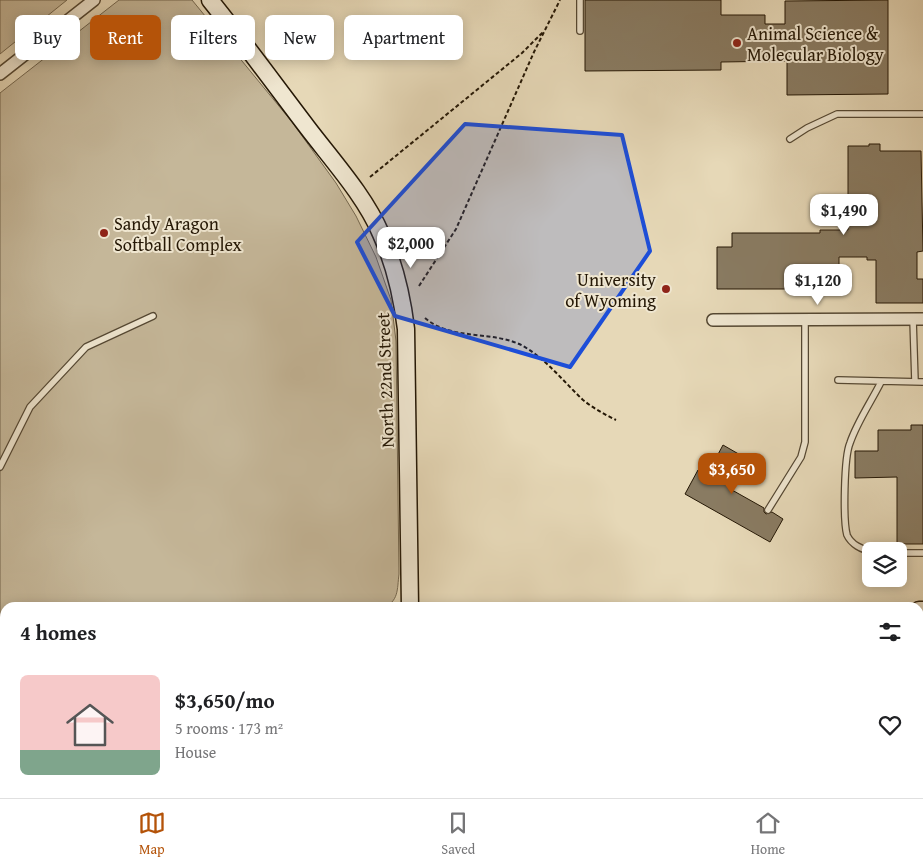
<!DOCTYPE html>
<html lang="en">
<head>
<meta charset="utf-8">
<style>
	body { margin:0; font-family:"Gentium Book Plus",serif; background:#f6f6f6; color:#202124; height:100vh; display:flex; flex-direction:column; font-size:19px; white-space:nowrap }
	* { box-sizing:border-box; margin:0 }
	p { font-size:16px; color:#757577 }
	.icon { flex:none; width:28px; height:28px; fill:none; stroke:currentColor; stroke-width:2; stroke-linecap:round; stroke-linejoin:round }
	.map { position:relative; flex:1; overflow:hidden }
	.drawer { position:absolute; left:0px; top:602px; width:924px; height:196px; display:flex; flex-direction:column; background:#fff; border-radius:15px 15px 0 0; box-shadow:0 2px 12px #0003 }
	.drawer>* { flex:none }
	.banner { position:absolute; left:15px; top:15px; width:500px; height:45px; display:flex; gap:10px }
	.buttons { position:absolute; left:862px; top:542px; display:grid; gap:10px }
	.buttons a { display:grid; place-items:center; width:45px; height:45px; border-radius:8px; background:#fff; box-shadow:0 2px 12px #0003; font-size:25px }
	.price { position:absolute; translate:-50% -42px; padding:0 11px; border-radius:10px; background:#fff; color:#222; font-size:16px; line-height:32px; filter:drop-shadow(0 1px 2px #0008) }
	.price::after { content:''; position:absolute; left:50%; top:30px; width:15px; height:11px; margin-left:-8px; background:inherit; clip-path:polygon(0 0,100% 0,50% 100%) }
	.price.on { background:#b45309; color:#fff }
	ul { padding:0; list-style:none }
	li { display:flex; align-items:center; gap:15px; height:125px; padding:0 20px }
	li+li { border-top:1px solid #e0e0e0 }
	li span { display:grid; place-items:center; flex:none; width:140px; height:100px; border-radius:8px; color:#555 }
	li>.icon { margin-inline-start:auto }
	span .icon { width:60px; height:60px; fill:#fffc; stroke-width:1 }
	li b { font-size:21px }
	h2 { display:flex; justify-content:space-between; align-items:center; height:60px; padding:0 20px; font-size:21px }
	.tag { padding:0 18px; border-radius:8px; background:#fff; box-shadow:0 2px 12px #0003; font-size:18px; line-height:45px }
	.tag.on { background:#b45309; color:#fff }
	.dock { display:flex; justify-content:space-around; align-items:center; height:70px; border-top:1px solid #e0e0e0; background:#fff; font-size:14px; color:#757577 }
	.dock a { display:grid; justify-items:center; gap:2px }
	.dock .on { color:#b45309 }
	.map>svg:first-child { display:block }
	.green { fill:#c5b799; stroke:#74674f }
	.building { fill:#897b62; stroke:#241705 }
	.lines { fill:none; stroke-linecap:round; stroke-linejoin:round }
	.lane-casing { stroke:#544732; stroke-width:8 }
	.street-casing { stroke:#544732; stroke-width:14 }
	.secondary-casing { stroke:#241705; stroke-width:19 }
	.path { stroke:#241705; stroke-width:2; stroke-dasharray:4 2.5; stroke-linecap:butt }
	.lane { stroke:#efe6d0; stroke-width:5.5 }
	.street { stroke:#efe6d0; stroke-width:11 }
	.secondary { stroke:#efe6d0; stroke-width:16 }
	.marked { fill:#1d4ed8; fill-opacity:0.2; stroke:#1d4ed8; stroke-width:4; stroke-linejoin:round }
	.poi-dot { fill:#8f2418; stroke:#efe6d0; stroke-width:2 }
	.labels { text-anchor:middle; dominant-baseline:central; stroke-width:4; stroke-linejoin:round; paint-order:stroke }
	.poi-label { font-size:18px; fill:#241705; stroke:#efe6d0; text-anchor:start }
	.street-label { font-size:18px; fill:#241705; stroke:#efe6d0 }
</style>
</head>
<body>
<div class="map">
<svg width="923" height="798" viewBox="0 0 923 798">
	<rect width="100%" height="100%" fill="#e6d8b7"/>
	<filter id="stains"><feTurbulence type="fractalNoise" baseFrequency=".004" numOctaves="4"/><feColorMatrix values="0 0 0 0 .2 0 0 0 0 .09 0 0 0 0 .02 0 0 0 .5 -.17"/></filter>
	<radialGradient id="worn" r=".72"><stop offset=".6" stop-color="#630" stop-opacity="0"/><stop offset="1" stop-color="#630" stop-opacity=".3"/></radialGradient>
	<path class="green" d="M0,0H67L0,54Z
		M119,0H192L292,122L336,183L356,216L376,257L391,300L396,341L399,574C397,590 399,601 383,608H5V794H26L22,798H0V93Z
		M919,647H923V798H442V794H919Z
		M62,794H392V798H58Z"/>
	<path class="building" d="M585,0H721V15H765V24H785V1L888,0V94L787,95V61L721,62V70L585,71Z
		M869,144H880V151H921L923,251L917,252V279H923V303H876V260H867V257H839V289H717V247H732V233H820V230H848V146H869Z
		M911,425H923V544H897V477L855,478V451H878V430H911Z
		M723,445L749,460L732,490L764,508V512L766,514L772,512L783,519L770,542L685,494L698,470L707,475Z"/>
	<g class="lines">
		<g class="lane-casing">
			<path id="lane" d="M580,0V31
				M790,139L807,128L837,114H923
				M913,319L915,382
				M838,380L923,382
				M0,467L30,407L86,347L153,316
				M768,510L801,457L805,442V320
				M871,551C862,550 851,544 847,535C843,520 844,457 850,443C857,422 871,402 881,382
				M899,553H923"/>
		</g>
		<g class="street-casing">
			<path id="street" d="M0,74L94,0
				M713,320L923,319"/>
		</g>
		<g class="secondary-casing">
			<path id="secondary" d="M210,0C243,41 275,85 307,127C332,160 365,196 381,234C395,265 402,296 406,329L410,608
				M919,610H923
				M38,798L42,794
				M410,798V794"/>
		</g>
		<path class="path" d="M370,177L522,53L543,32
			M419,286L456,229L534,52L560,0
			M425,318C451,341 494,330 523,346C546,359 564,382 583,400C593,408 604,414 616,420
			M238,794L241,798"/>
		<use href="#lane" class="lane"/>
		<use href="#street" class="street"/>
		<use href="#secondary" class="secondary"/>
	</g>
	<path class="marked" d="M465,124L622,135L650,251L570,367L395,316L357,242Z"/>
	<g class="poi-dot">
		<circle cx="737" cy="43" r="5"/>
		<circle cx="104" cy="233" r="5"/>
		<circle cx="666" cy="289" r="5"/>
	</g>
	<g class="labels">
		<g class="poi-label">
			<text x="747" y="33">Animal Science &amp;<tspan x="747" dy="21">Molecular Biology</tspan></text>
			<text x="114" y="223">Sandy Aragon<tspan x="114" dy="21">Softball Complex</tspan></text>
			<text x="656" y="279" text-anchor="end">University<tspan x="656" dy="21">of Wyoming</tspan></text>
		</g>
		<g class="street-label">
			<text transform="translate(385 380) rotate(-92)">North 22nd Street</text>
		</g>
	</g>
	<rect width="100%" height="100%" filter="url(#stains)"/>
	<rect width="100%" height="100%" fill="url(#worn)"/>
</svg>
<div class="buttons">
<a><svg class="icon" aria-label="layers" viewBox="0 0 24 24"><path d="M12 4l9 5-9 5-9-5zM3 14l9 5 9-5"/></svg></a>
</div>
<b class="price" style="left:844px;top:236px">$1,490</b>
<b class="price" style="left:411px;top:269px">$2,000</b>
<b class="price" style="left:818px;top:306px">$1,120</b>
<b class="price on" style="left:732px;top:495px">$3,650</b>
<div class="banner">
<a class="tag">Buy</a>
<a class="tag on">Rent</a>
<a class="tag">Filters</a>
<a class="tag">New</a>
<a class="tag">Apartment</a>
</div>
<section class="drawer">
<h2>4 homes<svg class="icon" aria-label="filters" viewBox="0 0 24 24"><path d="M4 7h16M4 17h16"/><circle cx="9" cy="7" r="2"/><circle cx="15" cy="17" r="2"/></svg></h2>
<ul>
<li><span style="background:linear-gradient(#f6c9c9 75%,#7fa58c 0)"><svg class="icon" aria-label="home" viewBox="0 0 24 24"><path d="M3 11l9-7 9 7M6 9v11h12V9"/></svg></span><div><b>$3,650/mo</b><p>5 rooms · 173 m²</p><p>House</p></div><svg class="icon" aria-label="heart" viewBox="0 0 24 24"><path d="M12 20l-8-8c-3-5 5-10 8-4 3-6 11-1 8 4z"/></svg></li>
</ul>
</section>
</div>
<nav class="dock">
<a class="on"><svg class="icon" aria-label="map" viewBox="0 0 24 24"><path d="M3 6l6-2 6 2 6-2v14l-6 2-6-2-6 2zM9 4v14M15 6v14"/></svg>Map</a>
<a><svg class="icon" aria-label="saved" viewBox="0 0 24 24"><path d="M7 4h10v16l-5-4-5 4z"/></svg>Saved</a>
<a><svg class="icon" aria-label="home" viewBox="0 0 24 24"><path d="M3 11l9-7 9 7M6 9v11h12V9"/></svg>Home</a>
</nav>
</body>
</html>
